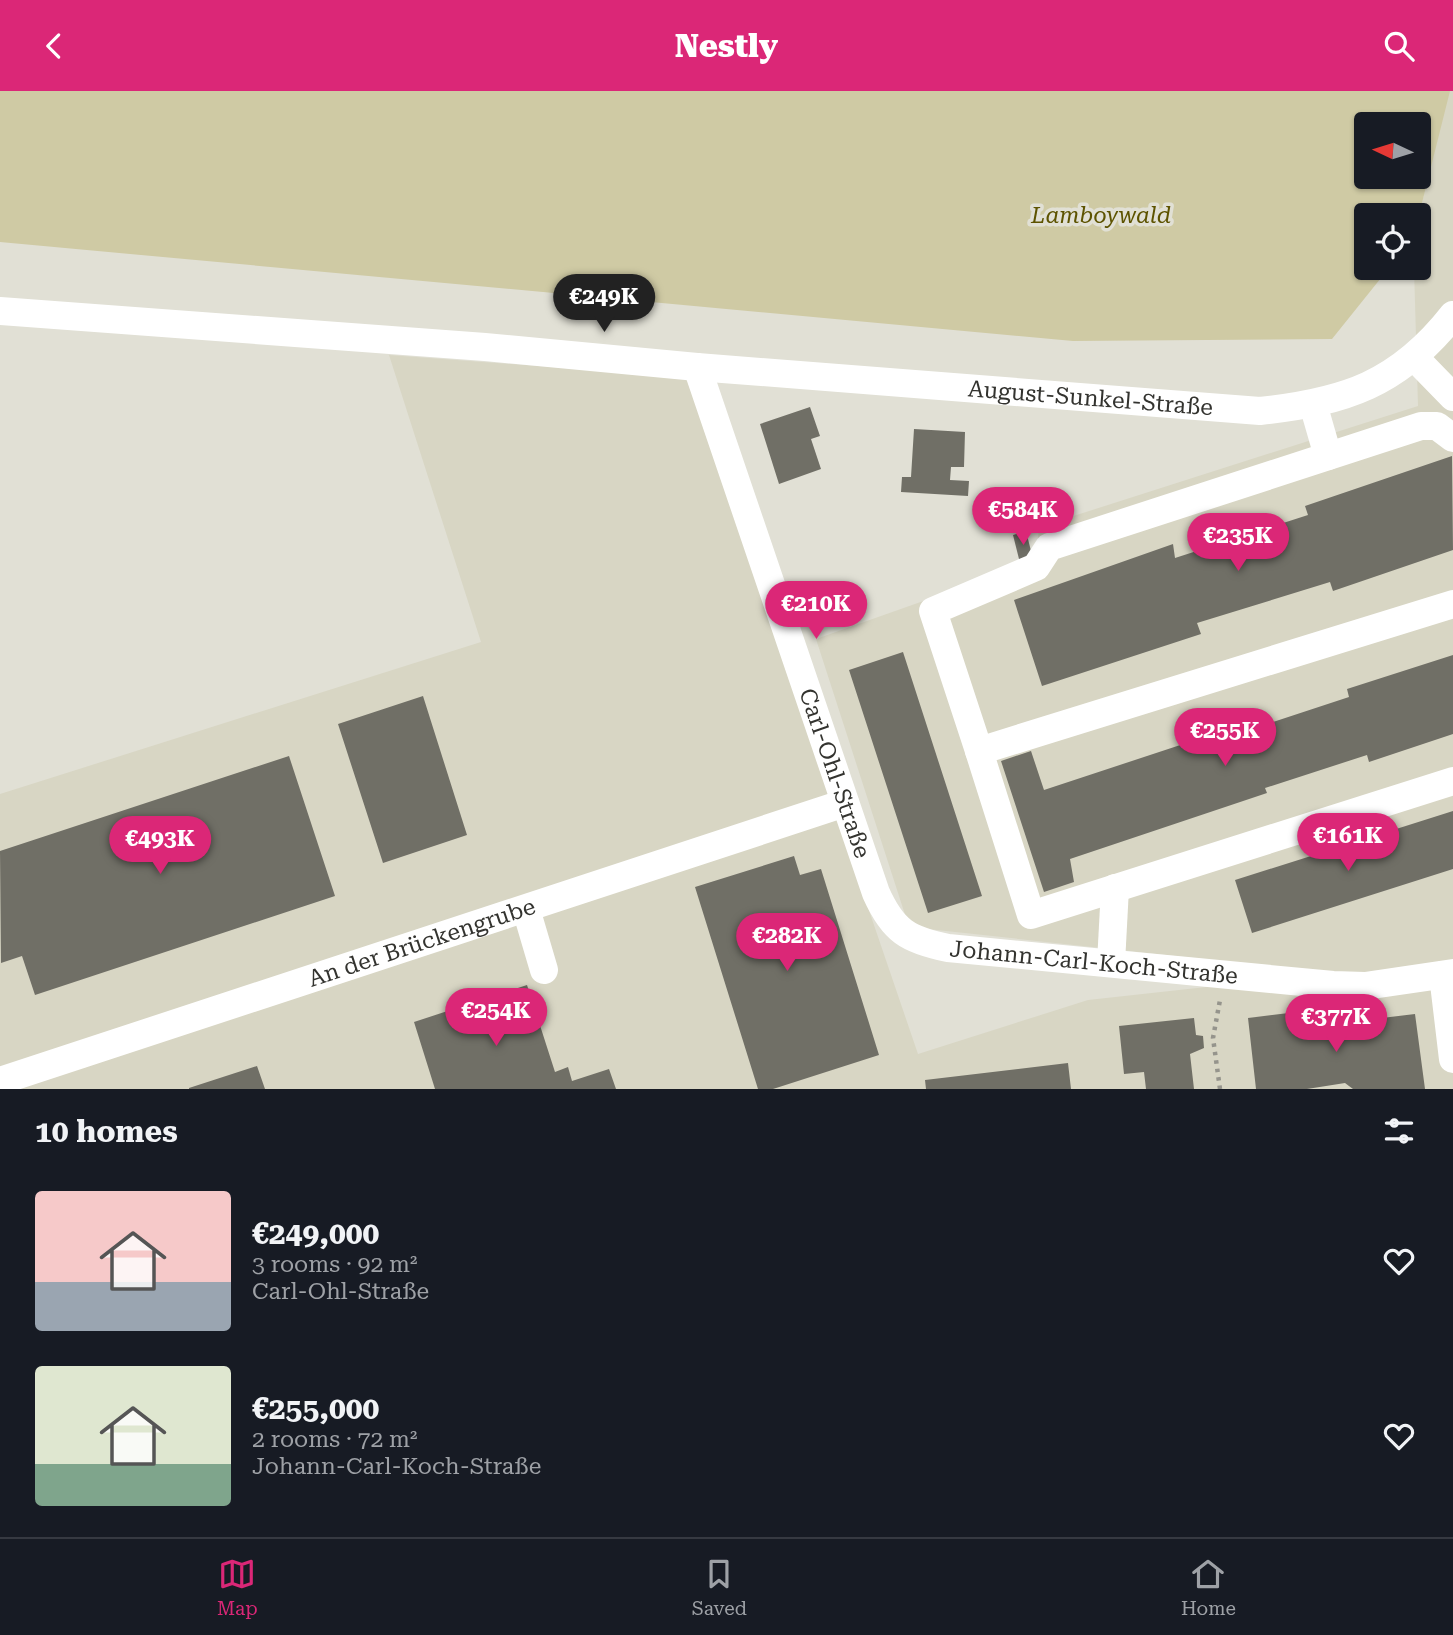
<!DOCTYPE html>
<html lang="en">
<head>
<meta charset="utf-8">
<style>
	body { margin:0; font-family:"Roboto Serif",serif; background:#242831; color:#f1f3f6; height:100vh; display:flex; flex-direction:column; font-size:26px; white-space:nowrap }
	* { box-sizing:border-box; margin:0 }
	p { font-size:23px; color:#9ea1a6 }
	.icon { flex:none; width:38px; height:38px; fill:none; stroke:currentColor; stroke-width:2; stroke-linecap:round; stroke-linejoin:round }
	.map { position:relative; height:998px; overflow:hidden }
	.drawer { display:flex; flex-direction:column; background:#171b24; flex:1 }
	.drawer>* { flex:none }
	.needle { width:46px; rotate:274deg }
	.controls { position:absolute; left:1354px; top:21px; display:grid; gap:14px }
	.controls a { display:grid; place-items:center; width:77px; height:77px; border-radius:7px; background:#171b24; box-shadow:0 2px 5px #0004; font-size:35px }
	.price { position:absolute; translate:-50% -60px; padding:0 16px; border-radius:24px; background:#db2777; color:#fff; font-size:23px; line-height:46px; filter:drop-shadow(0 2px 4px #0008) }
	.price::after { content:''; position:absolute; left:50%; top:42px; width:21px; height:16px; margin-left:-10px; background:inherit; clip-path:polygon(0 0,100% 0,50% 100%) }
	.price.on { background:#222; color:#fff }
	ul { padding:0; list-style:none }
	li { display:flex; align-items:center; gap:21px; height:175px; padding:0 35px }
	li span { display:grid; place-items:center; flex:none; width:196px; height:140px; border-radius:7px; color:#555 }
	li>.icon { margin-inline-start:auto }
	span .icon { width:84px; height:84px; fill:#fffc; stroke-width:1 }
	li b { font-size:30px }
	h2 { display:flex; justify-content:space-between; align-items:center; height:84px; padding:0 35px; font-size:30px }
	header { display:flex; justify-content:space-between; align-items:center; height:91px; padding:0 35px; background:#db2777; color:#fff; font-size:32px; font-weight:800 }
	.tab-bar { display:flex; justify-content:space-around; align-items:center; height:98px; border-top:2px solid #363941; background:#171b24; font-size:19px; color:#9ea1a6 }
	.tab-bar a { display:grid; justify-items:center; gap:4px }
	.tab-bar .on { color:#db2777 }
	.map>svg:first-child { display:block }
	.built { fill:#d8d6c4 }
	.green { fill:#cfcaa4; fill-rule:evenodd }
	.building { fill:#706f66 }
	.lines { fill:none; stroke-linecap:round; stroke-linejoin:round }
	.path { stroke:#95948c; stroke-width:4.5; stroke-dasharray:3.5 5; stroke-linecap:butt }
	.minor { stroke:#fff; stroke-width:28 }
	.labels { text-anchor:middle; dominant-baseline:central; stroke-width:7; stroke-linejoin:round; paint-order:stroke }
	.park-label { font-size:23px; font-style:italic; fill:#5d5300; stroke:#e1e0d5 }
	.street-label { font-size:23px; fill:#33332f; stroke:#e1e0d5 }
</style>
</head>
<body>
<header><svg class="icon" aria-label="back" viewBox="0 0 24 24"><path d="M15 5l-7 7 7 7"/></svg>Nestly<svg class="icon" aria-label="search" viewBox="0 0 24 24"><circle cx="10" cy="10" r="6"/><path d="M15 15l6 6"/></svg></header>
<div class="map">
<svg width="1453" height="998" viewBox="0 0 1453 998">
	<rect width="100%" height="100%" fill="#e1e0d5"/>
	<path class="built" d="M1449,0H1453V998H0V703L481,551L389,264L687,286L918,963L1088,909L1332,882L909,836L816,548L1036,470L1039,436L1418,315L1414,177H1419V124Z"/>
	<path class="green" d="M0,0H1450L1419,124H1367V177H1389L1332,248L1073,250L0,151ZM1367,33H1419V86H1367Z"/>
	<path class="building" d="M810,316L820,345L811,348L821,378L779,393L760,333Z
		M914,338L965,341L964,376H951L950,389L969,390L968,405L901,401L902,386H911Z
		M1452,365L1453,459L1333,500L1330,491L1197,532L1201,543L1042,595L1014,509L1173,453L1175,467L1308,424L1305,415Z
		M1026,440L1033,468L1020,472L1013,444Z
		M903,561L982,805L928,822L849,579Z
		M1453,564V643L1369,671L1367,664L1265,697L1267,702L1070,768L1074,791L1044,801L1001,670L1031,660L1044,699L1244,633L1246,640L1349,606L1347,598Z
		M423,605L467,744L383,772L338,633Z
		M289,665L335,805L35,904L22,865L1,872L0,760Z
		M1453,720V778L1252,842L1235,789Z
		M794,765L800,784L821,778L879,964L773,998H758L695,796Z
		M527,894L555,981L568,976L572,990L609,978L616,998H435L414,931Z
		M1297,921L1299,937L1415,923L1425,998H1353L1345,992L1307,998H1256L1248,927Z
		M1194,927L1196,944L1203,945L1204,957L1190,963L1194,998H1146L1144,981L1124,983L1119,935Z
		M1068,972L1071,998H926L925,989Z
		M257,975L265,998H189V997Z"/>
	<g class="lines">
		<path class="path" d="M1220,998L1213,947L1220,909"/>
		<g class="minor">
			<path id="s1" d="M0,220L485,256L697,276L1260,320C1345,311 1399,293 1453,224"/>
			<path d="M1415,267L1453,306"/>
			<path id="s2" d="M697,276L876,802C893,840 908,849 948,857L1333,894L1365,895L1453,882"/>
			<path d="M1313,313L1328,365"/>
			<path d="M1453,513L979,660L1031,824L1453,690"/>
			<path d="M979,660L933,520L1036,476L1049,456L1421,335H1437L1453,347"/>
			<path d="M526,818L544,879"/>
			<path d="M1111,872L1115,797"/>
			<path d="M1443,884L1453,968"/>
			<path id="s3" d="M0,990L845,712"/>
		</g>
	</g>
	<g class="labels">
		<g class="park-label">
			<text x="1101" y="124">Lamboywald</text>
		</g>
		<g class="street-label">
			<text stroke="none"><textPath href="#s1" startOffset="1094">August-Sunkel-Straße</textPath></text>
			<text stroke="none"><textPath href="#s2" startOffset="429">Carl-Ohl-Straße</textPath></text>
			<text stroke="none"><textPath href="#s3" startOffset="444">An der Brückengrube</textPath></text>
			<text stroke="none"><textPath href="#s2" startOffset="798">Johann-Carl-Koch-Straße</textPath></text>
		</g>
	</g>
</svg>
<div class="controls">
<a><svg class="needle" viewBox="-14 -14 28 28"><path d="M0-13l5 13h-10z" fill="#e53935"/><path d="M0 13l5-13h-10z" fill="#9ea1a6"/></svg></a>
<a><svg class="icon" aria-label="locate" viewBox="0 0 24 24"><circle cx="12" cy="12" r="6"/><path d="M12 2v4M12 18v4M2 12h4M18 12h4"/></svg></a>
</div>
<b class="price on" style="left:604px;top:243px">€249K</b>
<b class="price" style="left:1023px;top:456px">€584K</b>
<b class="price" style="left:1238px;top:482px">€235K</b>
<b class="price" style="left:816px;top:550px">€210K</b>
<b class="price" style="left:1225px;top:677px">€255K</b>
<b class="price" style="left:1348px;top:782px">€161K</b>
<b class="price" style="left:160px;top:785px">€493K</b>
<b class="price" style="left:787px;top:882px">€282K</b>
<b class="price" style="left:496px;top:957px">€254K</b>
<b class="price" style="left:1336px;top:963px">€377K</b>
</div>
<section class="drawer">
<h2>10 homes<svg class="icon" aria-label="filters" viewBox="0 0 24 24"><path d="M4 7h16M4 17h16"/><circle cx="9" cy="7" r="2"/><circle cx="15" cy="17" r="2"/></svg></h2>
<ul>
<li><span style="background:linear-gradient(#f6c9c9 65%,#9aa5b1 0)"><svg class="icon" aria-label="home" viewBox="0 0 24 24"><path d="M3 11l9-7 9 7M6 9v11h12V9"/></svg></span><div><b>€249,000</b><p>3 rooms · 92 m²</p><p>Carl-Ohl-Straße</p></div><svg class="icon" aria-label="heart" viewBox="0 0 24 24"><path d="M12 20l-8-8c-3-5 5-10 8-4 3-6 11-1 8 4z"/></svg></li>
<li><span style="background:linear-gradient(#dfe7d0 70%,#7fa58c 0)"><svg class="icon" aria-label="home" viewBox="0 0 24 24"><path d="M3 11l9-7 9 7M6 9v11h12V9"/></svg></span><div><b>€255,000</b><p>2 rooms · 72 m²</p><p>Johann-Carl-Koch-Straße</p></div><svg class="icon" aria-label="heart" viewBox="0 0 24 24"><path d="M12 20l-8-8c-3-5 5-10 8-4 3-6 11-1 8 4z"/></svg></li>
</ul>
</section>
<nav class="tab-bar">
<a class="on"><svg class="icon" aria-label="map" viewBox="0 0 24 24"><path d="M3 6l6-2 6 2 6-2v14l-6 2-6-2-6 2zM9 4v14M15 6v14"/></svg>Map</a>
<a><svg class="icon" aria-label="saved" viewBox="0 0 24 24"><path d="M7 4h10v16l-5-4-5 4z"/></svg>Saved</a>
<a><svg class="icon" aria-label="home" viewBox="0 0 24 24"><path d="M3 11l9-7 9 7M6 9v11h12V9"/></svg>Home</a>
</nav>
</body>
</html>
